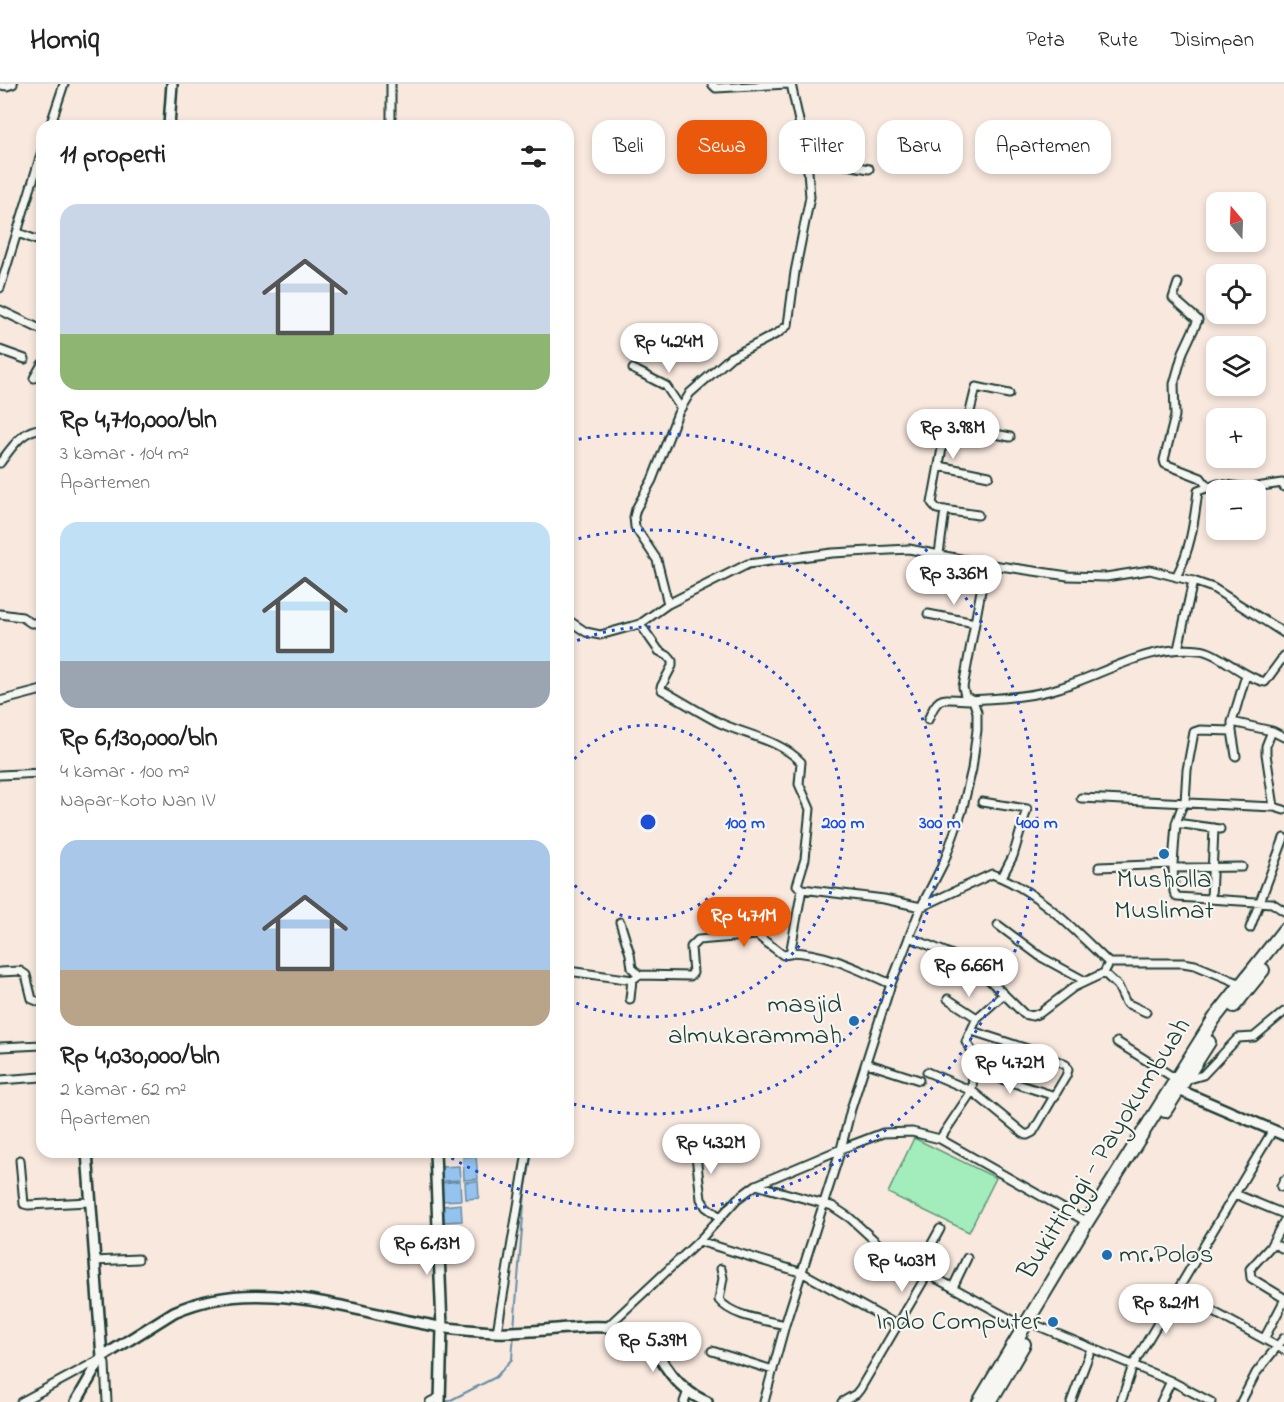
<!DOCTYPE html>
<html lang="id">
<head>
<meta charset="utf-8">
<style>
	body { margin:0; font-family:"Indie Flower",sans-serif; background:#f2f2f2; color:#222; height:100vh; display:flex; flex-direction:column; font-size:22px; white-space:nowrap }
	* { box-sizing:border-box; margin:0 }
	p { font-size:20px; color:#767676 }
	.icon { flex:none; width:33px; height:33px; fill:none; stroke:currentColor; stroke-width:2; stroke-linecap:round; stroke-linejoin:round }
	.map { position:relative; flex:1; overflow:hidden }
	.panel { position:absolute; left:36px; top:36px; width:538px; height:1038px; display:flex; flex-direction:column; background:#fff; border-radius:18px; box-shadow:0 3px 9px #0003 }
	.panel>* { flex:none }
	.banner { position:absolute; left:592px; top:36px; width:570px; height:54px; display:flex; gap:12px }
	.needle { width:39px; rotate:341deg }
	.controls { position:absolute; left:1206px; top:108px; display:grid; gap:12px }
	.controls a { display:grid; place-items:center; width:60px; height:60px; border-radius:12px; background:#fff; box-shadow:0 3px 9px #0003; font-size:30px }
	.price { position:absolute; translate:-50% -51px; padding:0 14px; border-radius:21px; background:#fff; color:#222; font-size:20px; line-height:39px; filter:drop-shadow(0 2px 3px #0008) }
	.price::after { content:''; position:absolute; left:50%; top:36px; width:18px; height:14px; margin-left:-9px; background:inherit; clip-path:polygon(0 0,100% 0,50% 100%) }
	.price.on { background:#ea580c; color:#fff }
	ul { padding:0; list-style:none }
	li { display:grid; align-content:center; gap:12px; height:318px; padding:0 24px }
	li span { display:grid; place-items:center; height:186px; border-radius:18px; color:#555 }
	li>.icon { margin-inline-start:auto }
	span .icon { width:108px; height:108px; fill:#fffc; stroke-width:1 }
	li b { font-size:26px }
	h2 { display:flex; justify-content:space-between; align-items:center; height:72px; padding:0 24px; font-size:26px }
	.pill { padding:0 21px; border-radius:18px; background:#fff; box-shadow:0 3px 9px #0003; font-size:21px; line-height:54px }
	.pill.on { background:#ea580c; color:#fff }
	header { display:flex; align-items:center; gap:36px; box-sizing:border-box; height:84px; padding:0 30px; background:#fff; border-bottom:2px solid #e0e0e0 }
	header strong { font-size:28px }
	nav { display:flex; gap:33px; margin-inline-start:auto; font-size:21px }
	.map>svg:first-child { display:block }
	.green { fill:#a3edbc; stroke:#619578; stroke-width:1.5 }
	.water { fill:#95c3f0; stroke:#668da5; stroke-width:1.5 }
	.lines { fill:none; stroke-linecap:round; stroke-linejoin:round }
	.stream { stroke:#668da5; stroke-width:2 }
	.minor-casing { stroke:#1f3d34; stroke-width:11 }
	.tertiary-casing { stroke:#1f3d34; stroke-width:14 }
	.trunk-casing { stroke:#1f3d34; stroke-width:16 }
	.minor { stroke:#f6f6f2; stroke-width:7 }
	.tertiary { stroke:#f6f6f2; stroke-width:9 }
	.trunk { stroke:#f6f6f2; stroke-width:12 }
	.ring { fill:none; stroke:#1d4ed8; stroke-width:3; stroke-dasharray:3 6 }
	.poi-dot { fill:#1f6fb2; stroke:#f6f6f2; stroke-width:2 }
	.labels { text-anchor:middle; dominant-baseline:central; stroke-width:4.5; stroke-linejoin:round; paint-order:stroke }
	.poi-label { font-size:27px; fill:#1f3d34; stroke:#f6f6f2; text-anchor:end }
	.street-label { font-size:27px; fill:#1f3d34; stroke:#f6f6f2 }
	.centre { fill:#1d4ed8; stroke:#f6f6f2; stroke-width:3 }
	.ring-label { font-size:18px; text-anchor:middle; font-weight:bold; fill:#1d4ed8; stroke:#f6f6f2; stroke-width:4.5; stroke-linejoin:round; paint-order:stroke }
</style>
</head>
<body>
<header>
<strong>Homiq</strong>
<nav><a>Peta</a><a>Rute</a><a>Disimpan</a></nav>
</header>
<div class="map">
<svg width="1284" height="1318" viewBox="0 0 1284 1318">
	<rect width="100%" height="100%" fill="#f8e8de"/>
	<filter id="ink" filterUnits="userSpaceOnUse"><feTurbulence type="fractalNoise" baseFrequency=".0167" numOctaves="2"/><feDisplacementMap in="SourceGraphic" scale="12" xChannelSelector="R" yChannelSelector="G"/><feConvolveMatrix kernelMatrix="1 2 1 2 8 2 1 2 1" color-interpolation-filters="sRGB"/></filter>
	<g filter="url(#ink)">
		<path class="green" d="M914,1054L996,1094L969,1148L888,1109Z"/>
		<path class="water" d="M476,1072L478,1095L464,1096L463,1073Z
			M459,1082L460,1096L442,1097L441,1083Z
			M460,1097L461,1116L443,1117L442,1099Z
			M478,1097L479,1114L466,1115L465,1098Z
			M461,1120L462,1137L444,1138L443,1122Z"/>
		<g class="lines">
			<path class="stream" d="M514,1244L525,1108L532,1068
				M447,1318L496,1293L512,1275L514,1249"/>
			<g class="minor-casing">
				<path id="minor" d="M712,0L716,4L788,0
					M0,1L7,2L13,0
					M50,42L64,0
					M391,42V0
					M807,74L869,85
					M18,149L42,158
					M1178,199L1173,214L1198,236L1183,268L1174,300L1175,332L1164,376L1165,380L1201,394L1207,402
					M0,204L42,67
					M0,226L42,246
					M0,266L25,275
					M633,285L666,302L680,323
					M34,294L42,280
					M966,344L976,303L1009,310
					M0,379C10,366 23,344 42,345
					M939,382L989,392
					M978,431L937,425L932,419L945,348L953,341L1010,353
					M939,470L945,426
					M1176,493C1191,465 1194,438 1198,407L1218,400L1249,404L1282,399L1284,403
					M668,520L657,476L635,443L634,433L636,425L652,396L678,329L690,309L731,273L778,249L788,241L795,188L810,113L807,74L791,0
					M0,530L22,533L31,539H42
					M928,530L975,539
					M568,536L586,548L600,551L640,540L668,520L748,480L832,469L909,465L986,480L1068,492L1106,493L1150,486L1193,497L1213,504L1284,549
					M640,540L659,567L668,572L672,577V582L661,603L662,606C682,617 700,629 720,639C746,651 780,656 801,678L799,700L810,725L805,775L797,801L802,805L884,815L921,823L992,790C1039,807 1073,845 1109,879H1183L1195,881L1241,900
					M1178,565L1193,497
					M973,616C1002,614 1031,613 1059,604C1104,590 1150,560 1199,566C1217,567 1242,593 1265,598L1284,572
					M0,617L42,606
					M928,636C939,608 943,616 970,616
					M1232,638L1246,591
					M1232,647L1236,672
					M1272,647L1266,662V670L1274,723
					M1284,653L1272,647L1232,638V647L1200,646L1194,648L1187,686L1185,718L1181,725L1176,739L1173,780L1174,808L1177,813L1272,819L1284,827
					M0,691L42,689
					M1081,714L1274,723L1284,726
					M982,718L1027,725L1013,772L1002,793
					M1176,739L1220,745
					M1099,783L1173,780
					M1173,784L1242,783
					M1211,815L1214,744
					M620,838L630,870L632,884L639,891L632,896L630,915
					M998,841L1041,873L1085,897
					M1250,844L1284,754
					M909,853L972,879L1024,930L1032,932L1040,929L1074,903L1104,889L1109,879
					M791,868C827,869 859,886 891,900
					M568,887L633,896
					M0,888L20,887L26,891L32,915L42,919
					M1104,889L1118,902L1126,919L1146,928
					M639,891L690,892L693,889L691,863L698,856L757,851L783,871L790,870L802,805
					M948,915L977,934
					M1117,958L1176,995
					M0,963L42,961
					M866,979L919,996
					M973,986L1055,1012
					M927,988L972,1007L1023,1049L1027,1051L1033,1048L1066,992L1068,986L1066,981L1040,969L972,947
					M0,996L42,993
					M1186,996L1203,991L1238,954L1254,953L1284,928
					M694,1054L701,1115L706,1123L720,1133
					M940,1055L972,1007L974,970L966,958L977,934L1004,910
					M20,1076L24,1120L28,1121L89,1118
					M756,1101L832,1122L850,1134L886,1167L1025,1243
					M1281,1103L1284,1096
					M1235,1110L1284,1130
					M1284,1137L1270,1163L1250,1185L1251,1194L1284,1214
					M699,1157L803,1189L897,1241
					M1272,1159L1284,1165
					M94,1177L138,1175
					M721,1185L723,1194L719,1216C732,1233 766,1236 785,1241
					M918,1185L940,1145
					M953,1203L967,1174
					M1177,1208L1284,1266
					M1036,1241L1171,1297L1211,1318
					M607,1243L699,1157L737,1115L756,1101L841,1065L883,1049L912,1048L940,1055L1087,1138
					M497,1248L527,1068
					M1264,1255L1284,1217
					M712,1267L773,1286
					M102,1273L105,1280L107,1318
					M21,1318L99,1276
					M430,1318L440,1313
					M684,1318L688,1307
					M764,1318L785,1241L841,1065L851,1025L891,900L921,823L944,778L962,727L972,685L977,646V628L973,616L965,612L963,603L986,480
					M842,1318L856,1310L860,1305L928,1189
					M1071,1318L1091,1265
					M1121,1318L1133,1281L1273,1046
					M1161,1318L1171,1297
					M1241,1318L1256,1289L1284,1254"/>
			</g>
			<g class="tertiary-casing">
				<path id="tertiary" d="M169,42L172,0
					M1179,1006L1284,1051
					M87,1068L102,1273
					M435,1068L442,1243L440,1318
					M76,1318L102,1273L174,1228C260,1189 354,1229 441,1243C459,1246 477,1247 495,1248C540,1250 593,1236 636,1247C656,1252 655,1269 666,1283C676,1298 690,1311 707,1318"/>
			</g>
			<g class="trunk-casing">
				<path id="trunk" d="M1234,922L1263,886
					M1165,1027L1209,958
					M979,1318L1087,1138L1214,935L1284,846
					M990,1318L1024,1260"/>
			</g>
			<use href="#minor" class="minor"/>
			<use href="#tertiary" class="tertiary"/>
			<use href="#trunk" class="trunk"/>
		</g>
	</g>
	<g class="ring">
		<path d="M569 682A97 97 0 1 1 569 794"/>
		<path d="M569 560A195 195 0 1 1 569 916"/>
		<path d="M570 457A292 292 0 1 1 570 1019"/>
		<path d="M570 357A389 389 0 1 1 445 1070"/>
	</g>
	<g class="poi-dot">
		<circle cx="1164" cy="770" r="6"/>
		<circle cx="854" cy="937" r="6"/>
		<circle cx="1107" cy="1171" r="6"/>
		<circle cx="1053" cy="1238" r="6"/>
	</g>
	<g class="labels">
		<g class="poi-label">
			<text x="1164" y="796" text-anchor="middle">Musholla<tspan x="1164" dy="31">Muslimat</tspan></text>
			<text x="842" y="921">masjid<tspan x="842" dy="31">almukarammah</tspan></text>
			<text x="1119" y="1171" text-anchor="start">mr.Polos</text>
			<text x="1041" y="1238">Indo Computer</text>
		</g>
		<g class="street-label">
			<text transform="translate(1105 1065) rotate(-58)">Bukittinggi - Payokumbuah</text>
		</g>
	</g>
	<circle cx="648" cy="738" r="9" class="centre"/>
	<g class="ring-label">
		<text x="745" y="744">100 m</text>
		<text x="843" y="744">200 m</text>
		<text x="940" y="744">300 m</text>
		<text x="1037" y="744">400 m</text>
	</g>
</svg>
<div class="controls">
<a><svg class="needle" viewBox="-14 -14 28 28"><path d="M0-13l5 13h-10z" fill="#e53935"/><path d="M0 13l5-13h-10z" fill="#767676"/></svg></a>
<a><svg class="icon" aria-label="locate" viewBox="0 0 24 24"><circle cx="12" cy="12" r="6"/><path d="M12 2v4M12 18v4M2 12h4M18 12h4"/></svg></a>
<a><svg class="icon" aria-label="layers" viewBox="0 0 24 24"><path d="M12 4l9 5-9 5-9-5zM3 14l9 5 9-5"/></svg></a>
<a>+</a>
<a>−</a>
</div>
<b class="price" style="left:669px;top:290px">Rp 4.24M</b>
<b class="price" style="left:953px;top:376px">Rp 3.98M</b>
<b class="price" style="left:954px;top:522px">Rp 3.36M</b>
<b class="price on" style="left:744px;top:864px">Rp 4.71M</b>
<b class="price" style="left:969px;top:914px">Rp 6.66M</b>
<b class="price" style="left:1010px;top:1011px">Rp 4.72M</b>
<b class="price" style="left:711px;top:1091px">Rp 4.32M</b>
<b class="price" style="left:427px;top:1192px">Rp 6.13M</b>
<b class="price" style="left:902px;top:1209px">Rp 4.03M</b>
<b class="price" style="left:1166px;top:1251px">Rp 8.21M</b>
<b class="price" style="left:653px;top:1289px">Rp 5.39M</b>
<div class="banner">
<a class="pill">Beli</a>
<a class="pill on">Sewa</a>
<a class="pill">Filter</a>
<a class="pill">Baru</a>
<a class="pill">Apartemen</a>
</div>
<section class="panel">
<h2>11 properti<svg class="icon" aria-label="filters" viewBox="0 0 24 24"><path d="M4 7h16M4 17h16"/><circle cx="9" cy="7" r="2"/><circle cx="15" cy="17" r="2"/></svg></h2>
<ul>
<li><span style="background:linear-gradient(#c9d6e8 70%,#8fb573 0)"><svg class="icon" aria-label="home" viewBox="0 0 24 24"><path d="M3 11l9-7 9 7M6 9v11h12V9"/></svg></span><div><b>Rp 4,710,000/bln</b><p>3 kamar · 104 m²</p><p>Apartemen</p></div></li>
<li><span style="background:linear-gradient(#bfe0f5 75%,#9aa5b1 0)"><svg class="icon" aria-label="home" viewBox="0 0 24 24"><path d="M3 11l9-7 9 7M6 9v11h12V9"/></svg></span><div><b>Rp 6,130,000/bln</b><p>4 kamar · 100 m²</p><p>Napar-Koto Nan IV</p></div></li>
<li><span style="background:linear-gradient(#a9c7e8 70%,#b9a48a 0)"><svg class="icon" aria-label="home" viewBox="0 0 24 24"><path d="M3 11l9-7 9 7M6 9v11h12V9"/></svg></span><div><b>Rp 4,030,000/bln</b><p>2 kamar · 62 m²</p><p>Apartemen</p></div></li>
</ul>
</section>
</div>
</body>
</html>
